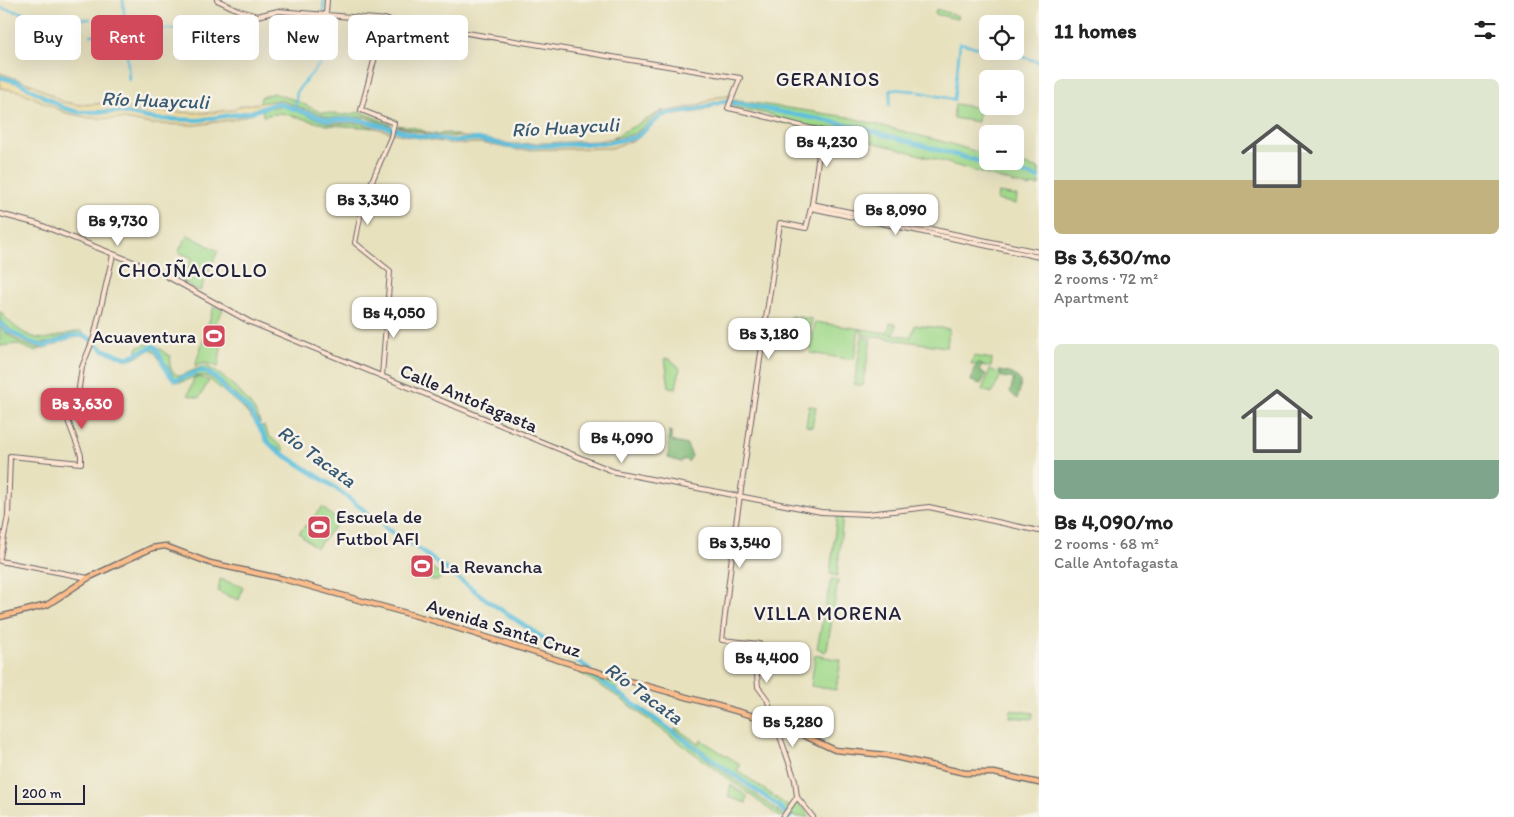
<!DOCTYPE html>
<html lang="en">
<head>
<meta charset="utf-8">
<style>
	body { margin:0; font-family:Itim,sans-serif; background:#f6f6f6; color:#222; height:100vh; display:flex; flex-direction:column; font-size:19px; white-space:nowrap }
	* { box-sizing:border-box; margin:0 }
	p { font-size:16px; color:#767676 }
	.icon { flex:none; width:28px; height:28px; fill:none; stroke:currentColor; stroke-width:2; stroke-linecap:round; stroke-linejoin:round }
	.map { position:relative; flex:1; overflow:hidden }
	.sheet { display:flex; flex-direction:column; background:#fff; width:475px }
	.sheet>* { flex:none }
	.guide { position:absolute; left:15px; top:15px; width:475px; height:45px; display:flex; gap:10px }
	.fabs { position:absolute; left:979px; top:15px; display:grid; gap:10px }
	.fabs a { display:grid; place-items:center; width:45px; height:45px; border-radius:8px; background:#fff; box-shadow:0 5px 20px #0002; font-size:25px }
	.scale { position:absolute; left:15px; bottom:12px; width:70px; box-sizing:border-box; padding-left:5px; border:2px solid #22223b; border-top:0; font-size:14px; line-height:18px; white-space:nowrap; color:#22223b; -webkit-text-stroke:4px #f7f3e8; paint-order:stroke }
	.price { position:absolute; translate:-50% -42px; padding:0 11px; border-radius:10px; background:#fff; color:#222; font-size:16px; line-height:32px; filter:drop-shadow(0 1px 2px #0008) }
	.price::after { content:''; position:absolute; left:50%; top:30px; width:15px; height:11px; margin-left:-8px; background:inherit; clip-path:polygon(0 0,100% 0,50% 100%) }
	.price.on { background:#d1495b; color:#fff }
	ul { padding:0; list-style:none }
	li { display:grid; align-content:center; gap:10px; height:265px; padding:0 15px }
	li span { display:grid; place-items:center; height:155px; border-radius:8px; color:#555 }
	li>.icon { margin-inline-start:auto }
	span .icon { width:90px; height:90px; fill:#fffc; stroke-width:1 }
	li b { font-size:21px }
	h2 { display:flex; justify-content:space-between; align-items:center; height:60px; padding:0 15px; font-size:21px }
	.pill { padding:0 18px; border-radius:8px; background:#fff; box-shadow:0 5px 20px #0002; font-size:18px; line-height:45px }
	.pill.on { background:#d1495b; color:#fff }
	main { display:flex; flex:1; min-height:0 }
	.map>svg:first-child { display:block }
	.green { fill:#a1d98b; stroke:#627e63 }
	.forest { fill:#80b977; stroke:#516e59 }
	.sand { fill:#eeda9e; stroke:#887e6c }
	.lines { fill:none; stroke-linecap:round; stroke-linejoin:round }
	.canal { stroke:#5fc0dd; stroke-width:2.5 }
	.river { stroke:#5fc0dd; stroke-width:4.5 }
	.secondary-casing { stroke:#676569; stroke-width:6 }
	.primary-casing { stroke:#676569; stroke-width:7 }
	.secondary { stroke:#fde4d0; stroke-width:4 }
	.primary { stroke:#f9bc8a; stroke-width:4.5 }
	.labels { text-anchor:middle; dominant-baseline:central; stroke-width:5; stroke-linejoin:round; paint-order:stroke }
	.poi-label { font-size:19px; fill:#22223b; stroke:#f7f3e8; text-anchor:start }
	.street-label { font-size:19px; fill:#22223b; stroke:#f7f3e8 }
	.neighbourhood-label { font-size:20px; letter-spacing:1px; fill:#22223b; stroke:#f7f3e8 }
	.water-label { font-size:20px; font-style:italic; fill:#375974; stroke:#f7f3e8 }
</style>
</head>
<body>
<main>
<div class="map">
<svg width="1039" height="817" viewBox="0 0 1039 817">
	<rect width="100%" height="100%" fill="#f7f3e8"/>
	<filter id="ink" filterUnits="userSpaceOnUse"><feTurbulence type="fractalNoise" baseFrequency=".02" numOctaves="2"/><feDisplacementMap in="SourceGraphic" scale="10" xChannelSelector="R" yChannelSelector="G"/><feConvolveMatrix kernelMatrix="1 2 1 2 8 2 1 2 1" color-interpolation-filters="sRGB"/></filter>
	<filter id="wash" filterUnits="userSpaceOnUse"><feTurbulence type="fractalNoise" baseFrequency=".0096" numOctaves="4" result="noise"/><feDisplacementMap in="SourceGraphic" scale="20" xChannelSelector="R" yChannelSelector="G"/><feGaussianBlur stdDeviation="1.12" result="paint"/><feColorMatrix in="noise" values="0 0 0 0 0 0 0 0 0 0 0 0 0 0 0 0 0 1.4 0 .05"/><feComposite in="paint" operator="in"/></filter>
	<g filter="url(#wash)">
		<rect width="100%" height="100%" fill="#e7e1be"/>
		<path class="green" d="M936,9L958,16L957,19L935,14Z
			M241,14L254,16L249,36L237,32Z
			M273,93L295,100L320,112L344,115L361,112L391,124V126L366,117L330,118L279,100L260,103L261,97Z
			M733,100L848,117L948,143L987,155L988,161H1010L1039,169V186L1034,185L1028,187L910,152L822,129L780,122L772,115L730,106Z
			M955,104L979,108L978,122L953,118Z
			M282,106L329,123H360L379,128L327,125L281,113L263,116L262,108Z
			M664,110L635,134L610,139Z
			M395,125L413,127L431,134L449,133L462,137L433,135Z
			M998,193L1017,196L1016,204L997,200Z
			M188,235L218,251L200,291L182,281L192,258L178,252Z
			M214,306L223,310L215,323L224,330L218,367L205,363L195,366Z
			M0,311C12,326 30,342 50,338C61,336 70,332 81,331L84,334C69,332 59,342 45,343C29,345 11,331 0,320Z
			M791,316L812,319L809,336L786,332V328L768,325V320L790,323Z
			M815,322L888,333L890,323L896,324L894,334H891L911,337L915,325L949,329L947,347L862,335V331L859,330L854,360L810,353Z
			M0,326C9,339 29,347 44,348L34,351L17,344L0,346Z
			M862,337L871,339L863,386L854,384Z
			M150,343C160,346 162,353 171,356C169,366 170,372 180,376L204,366C221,370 257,406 260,423L250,409L211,372L203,369L181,378H175L154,345L136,353L138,347Z
			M152,347L159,354L172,378C183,385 189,372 201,372C213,373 251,413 257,425L244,409L207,377C193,373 188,383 177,382C167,381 161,356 151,349L137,357L128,359Z
			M974,356L992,359L991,367L971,364Z
			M665,358L670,359L680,368L676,388L669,387Z
			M990,369L1001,375L992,393L982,390Z
			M200,377L209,381L199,398L188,395L194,378Z
			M809,406L816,407L812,427L806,426Z
			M260,426H264L268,435L285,450L282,451C272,445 265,437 260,426Z
			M322,507L339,522L316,548L299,533Z
			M837,515H843L837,576L830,574Z
			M419,558L443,576L437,581L409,575Z
			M220,579L243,587L239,600L218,592Z
			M831,579L838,581L827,650L825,652L817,648Z
			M815,655L841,660L836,690L811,686Z
			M580,669L590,672L783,815L780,817L618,697L579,672Z
			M593,673L620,681L617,690Z
			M1011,710L1033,713L1032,719L1010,717Z
			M676,728L699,744L701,740L740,764L737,770L789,807L786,812L675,730Z
			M731,785L747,796L746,803L728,797Z
			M797,801L810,817H794L790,812Z"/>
		<path class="forest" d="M979,362L983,366L978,371L986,374L981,384L971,381L975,367Z
			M999,371C1018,374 1025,378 1017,399L1010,392L1014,379L1002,377Z
			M669,431H671V441L687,445L692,456L688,462L685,459L681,462L668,458Z"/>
		<path class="sand" d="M0,73L36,86L63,102L80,105L112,103L137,111L203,113L233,110L241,106L279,100L330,118L366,117L383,124L433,135L480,138L511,144L598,141L635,134L659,113L696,106L717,97L729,96L727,103L719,104L703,111L662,117L637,139L611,148L518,150L481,143L456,144L435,141L393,133L360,123H329L282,106L262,108L251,114L231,120L196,125L151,124L124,119L91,118L66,113L20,91L0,88Z
			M0,320C10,331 32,348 48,343C65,337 75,329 92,338L91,341C72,330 61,346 43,348C30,349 14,338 4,331L0,326Z"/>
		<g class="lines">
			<path class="canal" d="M123,0L129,80
				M0,8L38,16V19H90
				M323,12L324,0
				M124,32L147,29H174L188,25L199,31L204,46
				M91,35L122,33
				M993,51L1007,54
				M1010,55L1027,58
				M1029,59L1039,62
				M919,92L952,99
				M954,100L960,43L988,50
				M889,106L891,89L915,91
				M295,108L297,91L329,53L324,16"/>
			<path class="river" d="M0,77L18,82L64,108L78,112H121L154,119L199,120L251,112L277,103L328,120H361L419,136L457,141L477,139L513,147L607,143L636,137L662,115L695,110L724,101L849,125L1039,178
				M0,323L7,330L31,343L45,346L75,335L86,336L104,350L127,358L154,346C162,355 166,377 177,380L202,370L217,378L227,392L249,409L267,441L275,449L333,486L397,536L419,549L491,603L588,668L591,674L777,805L790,817"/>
		</g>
	</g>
	<g filter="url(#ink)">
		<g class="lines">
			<g class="secondary-casing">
				<path id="secondary" d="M217,0L238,10L257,16L278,11L388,20L740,78L728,108C760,114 790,124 822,131L812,204L806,228L780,223L735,530L722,640L759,644L756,663L758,687L767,699L775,722L795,780L797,797L813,817
					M326,14L327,0
					M812,204L1039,252
					M811,208L1039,257
					M0,214L38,224L161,273L250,322L615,472L821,512L867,514L929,507L1039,531
					M382,376L390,271L355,243L363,202L391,137L394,123L361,110L385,19
					M0,557L8,516L10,456L81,463V455L67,418L65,399L77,401L82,367L94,337L113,255
					M0,561L88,578
					M783,817L797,797"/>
			</g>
			<g class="primary-casing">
				<path id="primary" d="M0,617L47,605L88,578L152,548L165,546L210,563L283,579L431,620L587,669L775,722L835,750L886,755L965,773H994L1039,783"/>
			</g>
			<use href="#secondary" class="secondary"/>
			<use href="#primary" class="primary"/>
		</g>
	</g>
	<defs>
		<g id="stadium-square" transform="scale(1.25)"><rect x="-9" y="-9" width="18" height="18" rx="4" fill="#d1495b" stroke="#f7f3e8"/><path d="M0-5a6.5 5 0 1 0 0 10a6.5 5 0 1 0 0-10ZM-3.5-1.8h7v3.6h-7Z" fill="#fff"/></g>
	</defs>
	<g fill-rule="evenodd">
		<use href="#stadium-square" x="214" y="336"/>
		<use href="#stadium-square" x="319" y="527"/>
		<use href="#stadium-square" x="422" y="566"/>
	</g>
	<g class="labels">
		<g class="poi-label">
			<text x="196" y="336" text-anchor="end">Acuaventura</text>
			<text x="336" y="516">Escuela de<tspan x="336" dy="22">Futbol AFI</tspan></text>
			<text x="440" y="566">La Revancha</text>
		</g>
		<g class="street-label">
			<text transform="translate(469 398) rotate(23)">Calle Antofagasta</text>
			<text transform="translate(504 628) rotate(17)">Avenida Santa Cruz</text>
		</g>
		<g class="neighbourhood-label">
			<text x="828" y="79">GERANIOS</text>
			<text x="193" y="270">CHOJÑACOLLO</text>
			<text x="828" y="613">VILLA MORENA</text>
		</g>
		<g class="water-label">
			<text transform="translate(155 100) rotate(2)">Río Huayculi</text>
			<text transform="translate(565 127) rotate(-3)">Río Huayculi</text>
			<text transform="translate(317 456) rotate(36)">Río Tacata</text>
			<text transform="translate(644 693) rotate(36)">Río Tacata</text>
		</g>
	</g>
</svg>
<div class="fabs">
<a><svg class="icon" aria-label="locate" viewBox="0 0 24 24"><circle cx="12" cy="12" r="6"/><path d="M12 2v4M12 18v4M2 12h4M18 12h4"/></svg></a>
<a>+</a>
<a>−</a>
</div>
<div class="scale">200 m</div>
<b class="price" style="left:827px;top:168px">Bs 4,230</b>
<b class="price" style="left:368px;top:226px">Bs 3,340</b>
<b class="price" style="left:896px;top:236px">Bs 8,090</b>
<b class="price" style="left:118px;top:247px">Bs 9,730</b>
<b class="price" style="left:394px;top:339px">Bs 4,050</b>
<b class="price" style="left:769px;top:360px">Bs 3,180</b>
<b class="price on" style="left:82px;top:430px">Bs 3,630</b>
<b class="price" style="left:622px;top:464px">Bs 4,090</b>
<b class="price" style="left:740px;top:569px">Bs 3,540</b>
<b class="price" style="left:767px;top:684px">Bs 4,400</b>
<b class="price" style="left:793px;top:748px">Bs 5,280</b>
<div class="guide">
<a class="pill">Buy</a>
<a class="pill on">Rent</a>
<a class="pill">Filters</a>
<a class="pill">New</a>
<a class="pill">Apartment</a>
</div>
</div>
<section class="sheet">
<h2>11 homes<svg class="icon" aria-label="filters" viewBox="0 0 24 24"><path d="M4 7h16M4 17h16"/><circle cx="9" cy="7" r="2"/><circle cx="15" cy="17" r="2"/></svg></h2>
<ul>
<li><span style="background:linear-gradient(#dfe7d0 65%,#c2b280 0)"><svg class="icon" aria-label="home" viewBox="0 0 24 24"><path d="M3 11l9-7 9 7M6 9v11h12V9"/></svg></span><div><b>Bs 3,630/mo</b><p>2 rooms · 72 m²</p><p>Apartment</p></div></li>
<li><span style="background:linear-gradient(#dfe7d0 75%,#7fa58c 0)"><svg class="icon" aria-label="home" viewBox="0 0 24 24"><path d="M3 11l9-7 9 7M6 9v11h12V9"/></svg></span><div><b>Bs 4,090/mo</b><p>2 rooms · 68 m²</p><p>Calle Antofagasta</p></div></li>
</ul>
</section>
</main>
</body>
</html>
